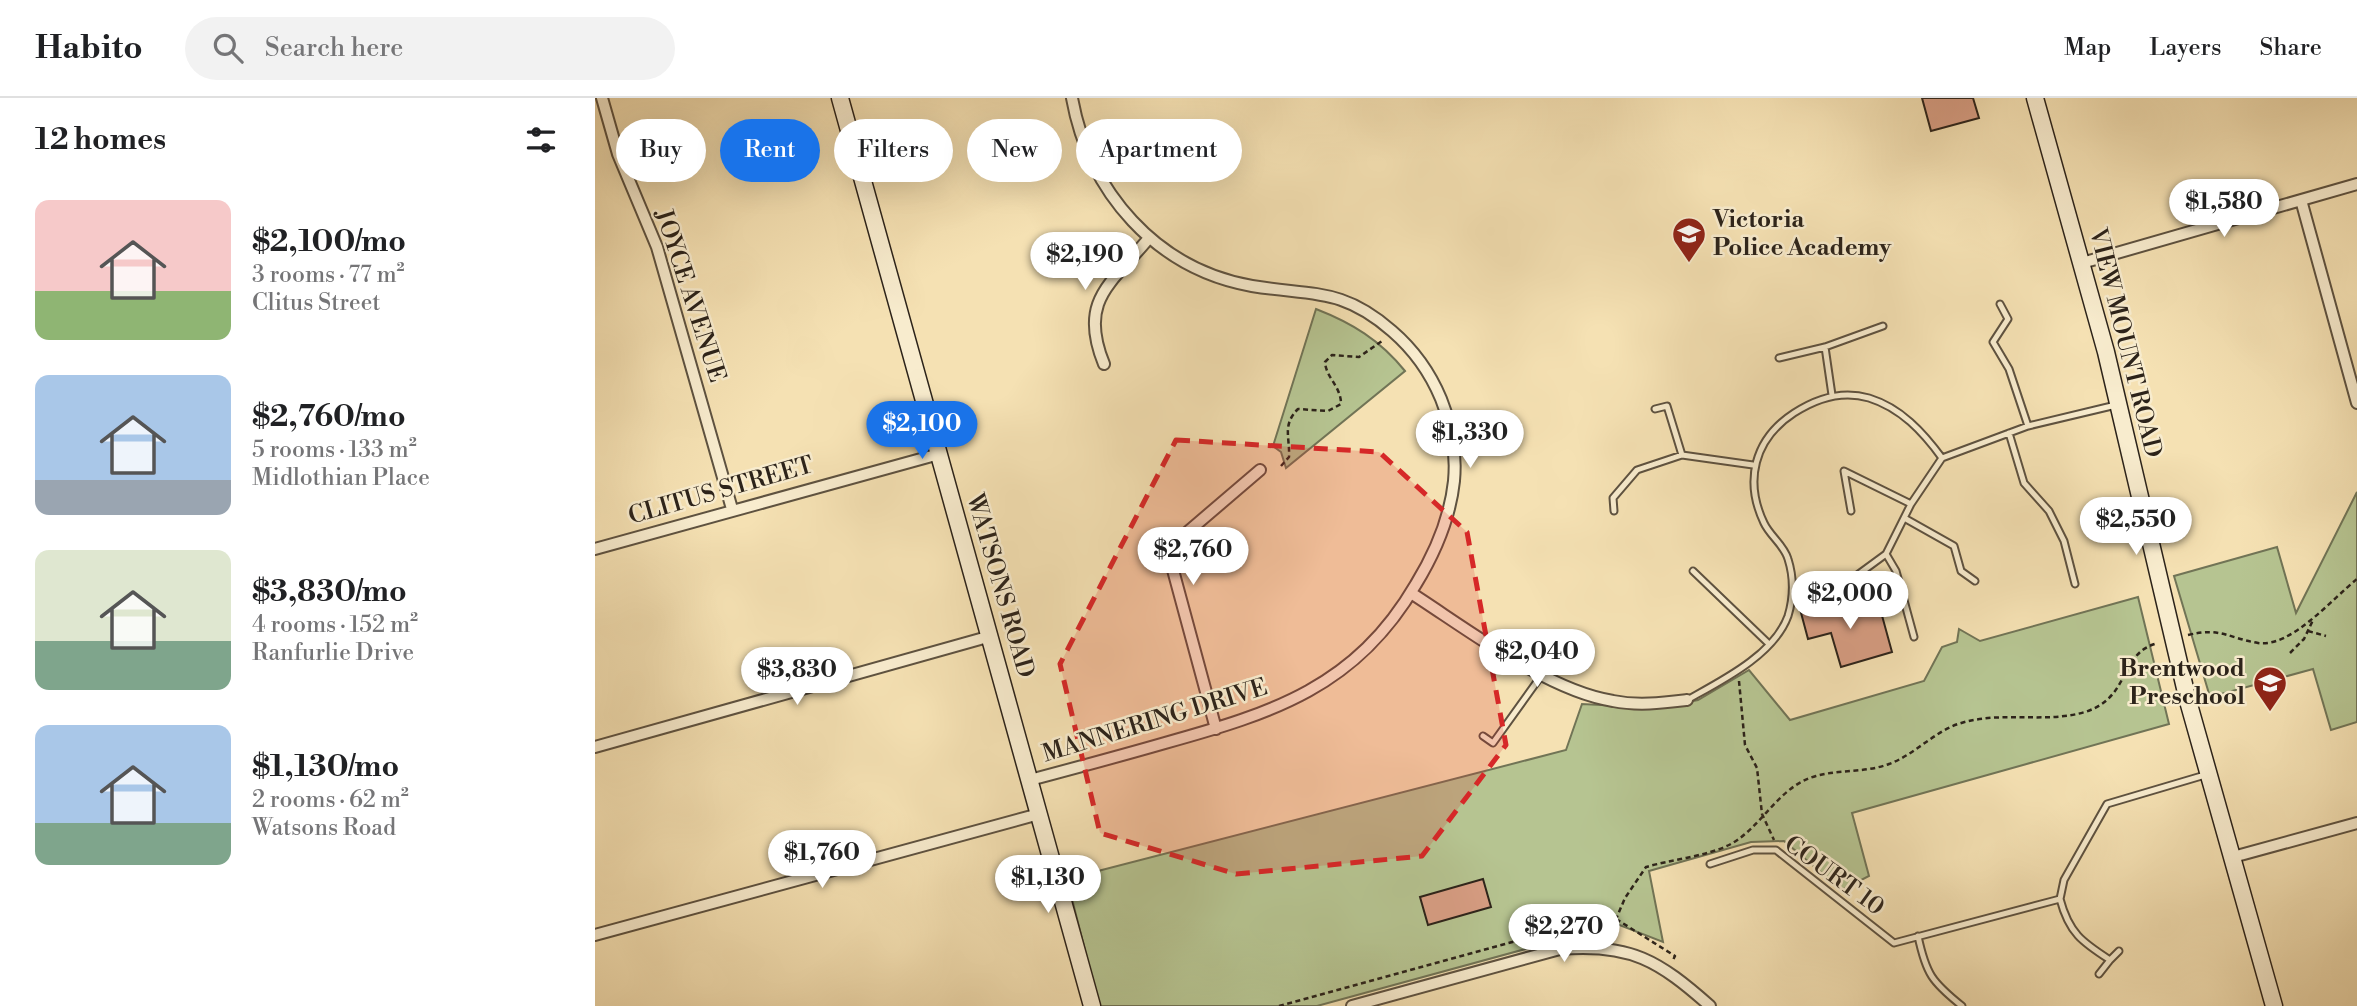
<!DOCTYPE html>
<html lang="en">
<head>
<meta charset="utf-8">
<style>
	body { margin:0; font-family:"Libre Bodoni",serif; background:#f2f2f2; color:#202124; height:100vh; display:flex; flex-direction:column; font-size:26px; white-space:nowrap }
	* { box-sizing:border-box; margin:0 }
	p { font-size:23px; color:#757577 }
	.icon { flex:none; width:38px; height:38px; fill:none; stroke:currentColor; stroke-width:2; stroke-linecap:round; stroke-linejoin:round }
	.map { position:relative; flex:1; overflow:hidden }
	.panel { display:flex; flex-direction:column; background:#fff; width:595px }
	.panel>* { flex:none }
	.top-card { position:absolute; left:21px; top:21px; width:665px; height:63px; display:flex; gap:14px }
	.price { position:absolute; translate:-50% -60px; padding:0 16px; border-radius:24px; background:#fff; color:#222; font-size:23px; line-height:46px; filter:drop-shadow(0 2px 4px #0008) }
	.price::after { content:''; position:absolute; left:50%; top:42px; width:21px; height:16px; margin-left:-10px; background:inherit; clip-path:polygon(0 0,100% 0,50% 100%) }
	.price.current { background:#1a73e8; color:#fff }
	ul { padding:0; list-style:none }
	li { display:flex; align-items:center; gap:21px; height:175px; padding:0 35px }
	li span { display:grid; place-items:center; flex:none; width:196px; height:140px; border-radius:14px; color:#555 }
	li>.icon { margin-inline-start:auto }
	span .icon { width:84px; height:84px; fill:#fffc; stroke-width:1 }
	li b { font-size:30px }
	h2 { display:flex; justify-content:space-between; align-items:center; height:84px; padding:0 35px; font-size:30px }
	.chip { padding:0 24px; border-radius:32px; background:#fff; box-shadow:0 7px 28px #0002; font-size:24px; line-height:63px }
	.chip.current { background:#1a73e8; color:#fff }
	header { display:flex; align-items:center; gap:42px; box-sizing:border-box; height:98px; padding:0 35px; background:#fff; border-bottom:2px solid #e0e0e0 }
	header strong { font-size:33px }
	nav { display:flex; gap:38px; margin-inline-start:auto; font-size:24px }
	.search { width:490px; height:63px; background:#f2f2f2; display:flex; align-items:center; gap:18px; box-sizing:border-box; padding:0 24px; border-radius:38px; color:#757577; font-size:26px }
	main { display:flex; flex:1; min-height:0 }
	.map>svg:first-child { display:block }
	.green { fill:#b6c491; stroke:#717456; stroke-width:2 }
	.building { fill:#d89e84; stroke:#2c231a; stroke-width:2 }
	.lines { fill:none; stroke-linecap:round; stroke-linejoin:round }
	.lane-casing { stroke:#5e5240; stroke-width:9 }
	.street-casing { stroke:#5e5240; stroke-width:14 }
	.secondary-casing { stroke:#2c231a; stroke-width:19 }
	.path { stroke:#2c231a; stroke-width:2.5; stroke-dasharray:5 3.5; stroke-linecap:butt }
	.lane { stroke:#f8ecce; stroke-width:5 }
	.street { stroke:#f8ecce; stroke-width:10 }
	.secondary { stroke:#f8ecce; stroke-width:16 }
	.marked { fill:#d62828; fill-opacity:0.2; stroke:#d62828; stroke-width:5; stroke-dasharray:14 9; stroke-linejoin:round }
	.labels { text-anchor:middle; dominant-baseline:central; stroke-width:5; stroke-linejoin:round; paint-order:stroke }
	.poi-label { font-size:24px; font-weight:bold; fill:#2c231a; stroke:#f8ecce; text-anchor:start }
	.street-label { font-size:24px; fill:#2c231a; stroke:#f8ecce }
</style>
</head>
<body>
<header>
<strong>Habito</strong>
<div class="search"><svg class="icon" aria-label="search" viewBox="0 0 24 24"><circle cx="10" cy="10" r="6"/><path d="M15 15l6 6"/></svg>Search here</div>
<nav><a>Map</a><a>Layers</a><a>Share</a></nav>
</header>
<main>
<section class="panel">
<h2>12 homes<svg class="icon" aria-label="filters" viewBox="0 0 24 24"><path d="M4 7h16M4 17h16"/><circle cx="9" cy="7" r="2"/><circle cx="15" cy="17" r="2"/></svg></h2>
<ul>
<li><span style="background:linear-gradient(#f6c9c9 65%,#8fb573 0)"><svg class="icon" aria-label="home" viewBox="0 0 24 24"><path d="M3 11l9-7 9 7M6 9v11h12V9"/></svg></span><div><b>$2,100/mo</b><p>3 rooms · 77 m²</p><p>Clitus Street</p></div></li>
<li><span style="background:linear-gradient(#a9c7e8 75%,#9aa5b1 0)"><svg class="icon" aria-label="home" viewBox="0 0 24 24"><path d="M3 11l9-7 9 7M6 9v11h12V9"/></svg></span><div><b>$2,760/mo</b><p>5 rooms · 133 m²</p><p>Midlothian Place</p></div></li>
<li><span style="background:linear-gradient(#dfe7d0 65%,#7fa58c 0)"><svg class="icon" aria-label="home" viewBox="0 0 24 24"><path d="M3 11l9-7 9 7M6 9v11h12V9"/></svg></span><div><b>$3,830/mo</b><p>4 rooms · 152 m²</p><p>Ranfurlie Drive</p></div></li>
<li><span style="background:linear-gradient(#a9c7e8 70%,#7fa58c 0)"><svg class="icon" aria-label="home" viewBox="0 0 24 24"><path d="M3 11l9-7 9 7M6 9v11h12V9"/></svg></span><div><b>$1,130/mo</b><p>2 rooms · 62 m²</p><p>Watsons Road</p></div></li>
</ul>
</section>
<div class="map">
<svg width="1762" height="908" viewBox="0 0 1762 908">
	<rect width="100%" height="100%" fill="#f5e1b3"/>
	<filter id="stains"><feTurbulence type="fractalNoise" baseFrequency=".00286" numOctaves="4"/><feColorMatrix values="0 0 0 0 .2 0 0 0 0 .09 0 0 0 0 .02 0 0 0 .5 -.17"/></filter>
	<radialGradient id="worn" r=".72"><stop offset=".6" stop-color="#630" stop-opacity="0"/><stop offset="1" stop-color="#630" stop-opacity=".3"/></radialGradient>
	<path class="green" d="M721,211C757,225 785,242 810,273L691,370L686,354L678,348Z
		M1762,394V624L1736,632L1718,571L1615,599L1579,478L1682,449L1701,515Z
		M1543,499L1574,626L1257,715L1274,778L1247,792L1189,743L1156,744L1054,773L1068,844L1022,826L722,908H504L472,781L971,652L987,606L1064,610L1103,602L1154,572L1195,622L1329,583L1347,549L1362,544L1364,531L1385,543Z"/>
	<path class="building" d="M1327,0H1378L1384,20L1336,33Z
		M1232,503L1236,516L1283,503L1297,554L1246,569L1236,535L1213,541L1205,511Z
		M888,781L896,809L833,827L825,799Z"/>
	<g class="lines">
		<g class="lane-casing">
			<path id="lane" d="M1405,206L1413,221L1398,244L1414,271L1433,328
				M1230,249L1237,297
				M1184,260L1230,249L1288,228
				M1060,311L1072,308L1087,357L1158,367
				M1414,335L1429,385L1454,413L1469,443L1480,486
				M1019,413L1018,400L1042,372L1087,357
				M1256,413L1249,373L1316,406
				M1311,421L1359,448L1366,473L1380,483
				M1291,456L1301,473L1319,539
				M1098,473L1174,546
				M1199,490H1230L1261,478L1291,456L1316,406L1347,360L1433,328L1521,307
				M1092,602C1126,583 1179,557 1193,518C1199,498 1199,480 1193,461C1189,447 1175,438 1169,425C1149,383 1159,341 1199,315C1222,300 1247,292 1274,300C1306,310 1328,334 1347,360
				M888,638L898,645L946,578
				M1115,766L1158,752H1181L1299,845L1465,801L1469,782L1512,706L1610,677
				M1465,801C1474,835 1487,844 1515,862L1504,876
				M1323,838C1331,876 1337,884 1367,908
				M1515,862L1524,853"/>
		</g>
		<g class="street-casing">
			<path id="street" d="M7,0L23,56L62,149L137,411
				M1706,102L1762,305
				M1487,165L1762,86
				M509,266C483,202 516,186 554,140
				M0,451L344,356
				M816,495C872,531 953,593 1018,603C1043,608 1067,605 1092,602
				M621,631L575,461L582,443L665,372
				M0,649L396,538
				M435,682C480,670 525,658 570,645C678,615 761,589 821,486C840,455 855,420 859,383C864,327 840,270 797,233C747,189 717,198 657,188C561,171 494,94 477,0
				M1638,759L1762,725
				M0,837L444,716
				M757,908L965,851C1036,845 1064,863 1115,908"/>
		</g>
		<g class="secondary-casing">
			<path id="secondary" d="M245,0L497,908
				M1440,0L1511,254L1593,603L1679,908"/>
		</g>
		<path class="path" d="M686,368L694,359C695,339 687,327 703,311L733,313L746,306C746,288 731,280 730,264L737,257L764,259L787,243
			M1713,533L1731,538
			M1593,537C1626,529 1633,540 1663,545C1696,550 1738,500 1762,481
			M1695,555L1709,541L1718,522
			M1144,583L1150,647L1162,670L1167,716L1179,742
			M1021,821L1080,858L1077,864
			M684,908L1012,818L1021,821L1030,800L1051,769C1075,762 1112,758 1134,747C1167,730 1183,688 1221,678C1246,671 1270,675 1294,666C1319,657 1339,634 1363,626C1405,612 1449,626 1490,614C1537,599 1523,555 1563,545"/>
		<use href="#lane" class="lane"/>
		<use href="#street" class="street"/>
		<use href="#secondary" class="secondary"/>
	</g>
	<path class="marked" d="M581,342L784,354L872,434L911,647L827,758L641,776L505,735L465,566Z"/>
	<defs>
		<g id="university-pin" transform="scale(1.75)"><path d="M0 17L-7.5 6A9.5 9.5 0 1 1 7.5 6Z" fill="#8f2418" stroke="#f8ecce"/><path d="M0-5L7-2L0 1L-7-2ZM-4 1L0 2.5L4 1V4Q0 6-4 4Z" fill="#fff"/></g>
		<g id="school-pin" transform="scale(1.75)"><path d="M0 17L-7.5 6A9.5 9.5 0 1 1 7.5 6Z" fill="#8f2418" stroke="#f8ecce"/><path d="M0-5L7-2L0 1L-7-2ZM-4 1L0 2.5L4 1V4Q0 6-4 4Z" fill="#fff"/></g>
	</defs>
	<g fill-rule="evenodd">
		<use href="#university-pin" x="1094" y="136"/>
		<use href="#school-pin" x="1675" y="585"/>
	</g>
	<g class="labels">
		<g class="poi-label">
			<text x="1118" y="122">Victoria<tspan x="1118" dy="28">Police Academy</tspan></text>
			<text x="1650" y="571" text-anchor="end">Brentwood<tspan x="1650" dy="28">Preschool</tspan></text>
		</g>
		<g class="street-label">
			<text transform="translate(95 198) rotate(72)">JOYCE AVENUE</text>
			<text transform="translate(1530 245) rotate(76)">VIEW MOUNT ROAD</text>
			<text transform="translate(126 393) rotate(-16)">CLITUS STREET</text>
			<text transform="translate(405 488) rotate(74)">WATSONS ROAD</text>
			<text transform="translate(560 623) rotate(-17)">MANNERING DRIVE</text>
			<text transform="translate(1239 778) rotate(36)">COURT 10</text>
		</g>
	</g>
	<rect width="100%" height="100%" filter="url(#stains)"/>
	<rect width="100%" height="100%" fill="url(#worn)"/>
</svg>
<b class="price" style="left:1629px;top:141px">$1,580</b>
<b class="price" style="left:490px;top:194px">$2,190</b>
<b class="price current" style="left:327px;top:363px">$2,100</b>
<b class="price" style="left:875px;top:372px">$1,330</b>
<b class="price" style="left:1541px;top:459px">$2,550</b>
<b class="price" style="left:598px;top:489px">$2,760</b>
<b class="price" style="left:1255px;top:533px">$2,000</b>
<b class="price" style="left:942px;top:591px">$2,040</b>
<b class="price" style="left:202px;top:609px">$3,830</b>
<b class="price" style="left:227px;top:792px">$1,760</b>
<b class="price" style="left:453px;top:817px">$1,130</b>
<b class="price" style="left:969px;top:866px">$2,270</b>
<div class="top-card">
<a class="chip">Buy</a>
<a class="chip current">Rent</a>
<a class="chip">Filters</a>
<a class="chip">New</a>
<a class="chip">Apartment</a>
</div>
</div>
</main>
</body>
</html>
